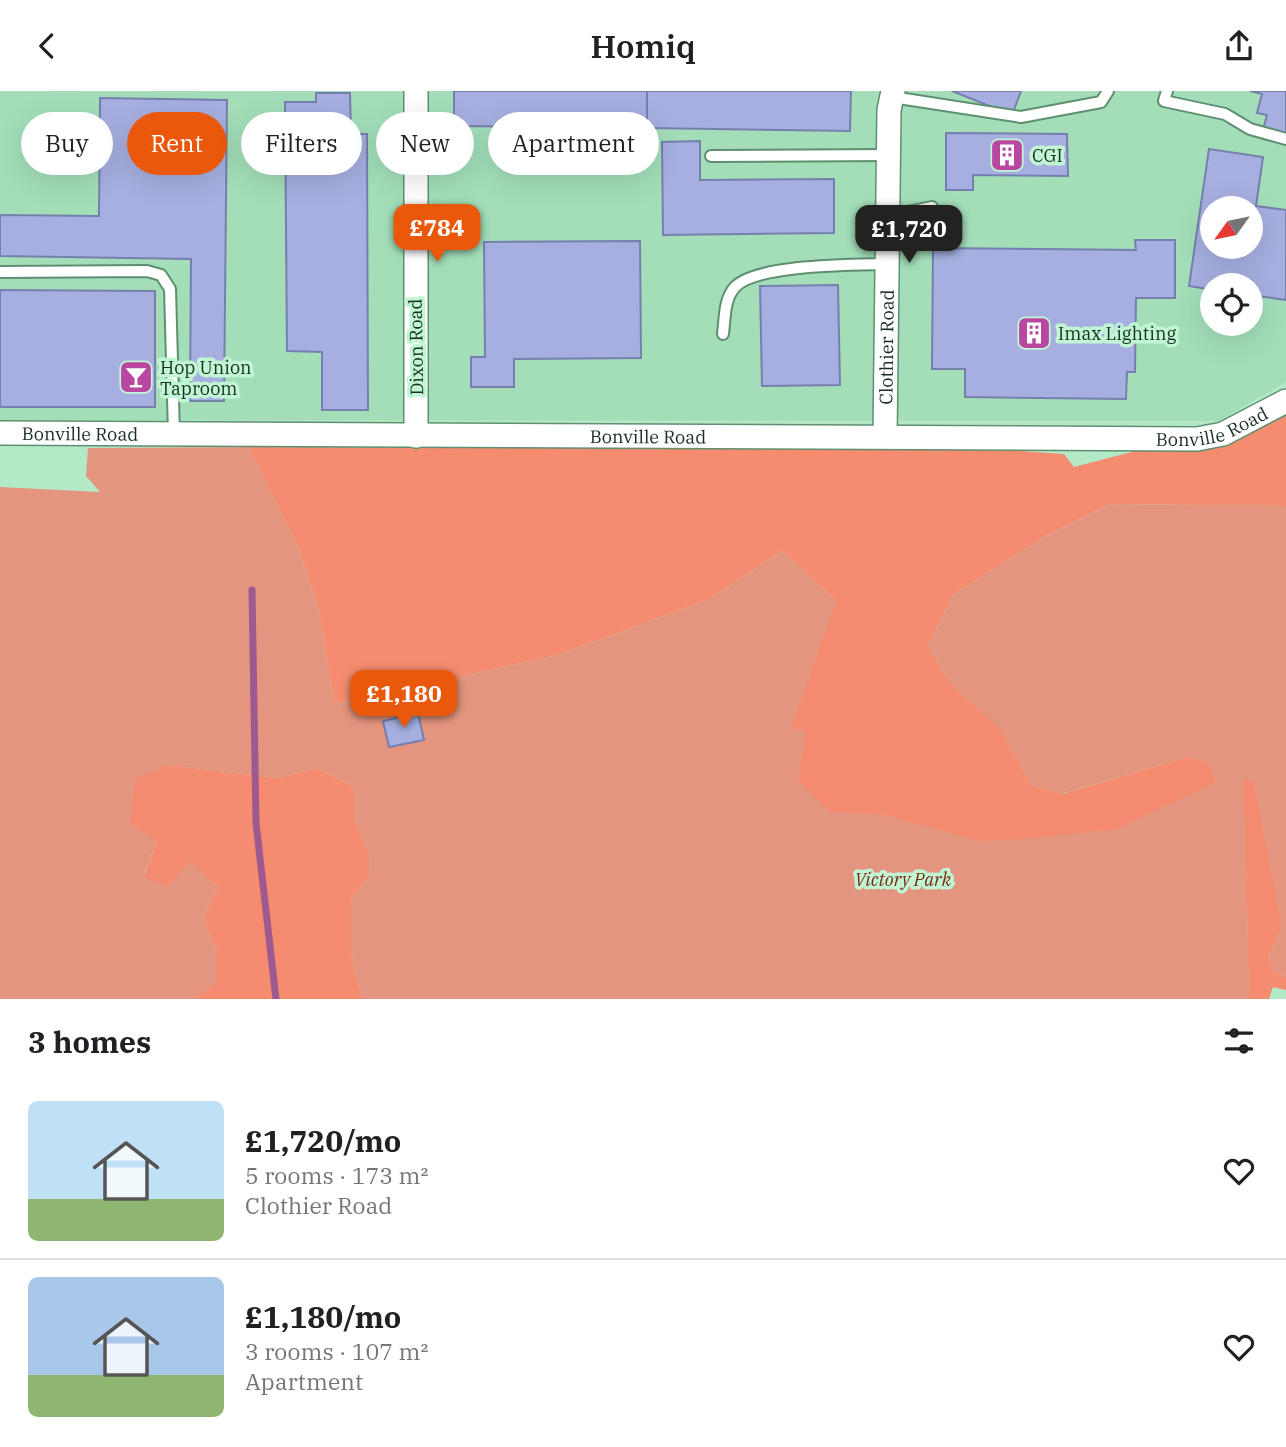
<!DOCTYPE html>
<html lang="en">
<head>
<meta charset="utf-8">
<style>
	body { margin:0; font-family:"IBM Plex Serif",serif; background:#f2f2f2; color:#202124; height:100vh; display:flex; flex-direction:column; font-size:26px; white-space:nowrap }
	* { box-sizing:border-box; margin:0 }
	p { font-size:23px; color:#757577 }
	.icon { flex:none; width:38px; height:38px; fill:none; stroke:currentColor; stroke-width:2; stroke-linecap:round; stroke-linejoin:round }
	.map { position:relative; height:908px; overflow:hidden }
	.side { display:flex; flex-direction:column; background:#fff; flex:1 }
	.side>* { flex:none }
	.banner { position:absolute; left:21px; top:21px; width:700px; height:63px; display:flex; gap:14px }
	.needle { width:46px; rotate:237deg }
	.controls { position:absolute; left:1200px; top:105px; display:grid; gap:14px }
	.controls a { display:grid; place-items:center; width:63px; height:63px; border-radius:50%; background:#fff; box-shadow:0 7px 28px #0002; font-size:35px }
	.price { position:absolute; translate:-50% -60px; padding:0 16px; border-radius:14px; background:#ea580c; color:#fff; font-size:23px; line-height:46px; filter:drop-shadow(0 2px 4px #0008) }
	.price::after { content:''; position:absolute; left:50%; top:42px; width:21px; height:16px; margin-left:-10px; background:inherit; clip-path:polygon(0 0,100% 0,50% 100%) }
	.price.selected { background:#222; color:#fff }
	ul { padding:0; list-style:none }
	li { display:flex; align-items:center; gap:21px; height:175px; padding:0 28px }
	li+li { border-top:2px solid #e0e0e0 }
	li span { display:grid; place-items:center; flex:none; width:196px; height:140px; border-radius:10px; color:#555 }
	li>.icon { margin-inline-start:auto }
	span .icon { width:84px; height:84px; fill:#fffc; stroke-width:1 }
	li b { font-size:30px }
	h2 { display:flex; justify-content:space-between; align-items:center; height:84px; padding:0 28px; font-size:30px }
	.tag { padding:0 24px; border-radius:32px; background:#fff; box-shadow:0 7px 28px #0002; font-size:24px; line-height:63px }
	.tag.selected { background:#ea580c; color:#fff }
	header { display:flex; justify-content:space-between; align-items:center; height:91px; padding:0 28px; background:#fff; font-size:32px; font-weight:600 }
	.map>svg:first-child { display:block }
	.built { fill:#a3deb9; fill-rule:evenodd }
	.green { fill:#e4957f }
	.forest { fill:#f58c6f }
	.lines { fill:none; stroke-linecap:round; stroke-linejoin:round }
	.stream { stroke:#9e5990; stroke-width:7 }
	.building { fill:#a6afe0; stroke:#777fad; stroke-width:2; fill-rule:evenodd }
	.service-casing { stroke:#5d8f70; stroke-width:14 }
	.minor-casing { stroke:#5d8f70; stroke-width:26 }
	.service { stroke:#fff; stroke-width:10 }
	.minor { stroke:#fff; stroke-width:23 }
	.labels { text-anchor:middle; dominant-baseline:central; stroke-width:7; stroke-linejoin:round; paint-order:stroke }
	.poi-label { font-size:18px; fill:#192e21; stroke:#c1f6d4; text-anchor:start }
	.street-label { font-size:18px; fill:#192e21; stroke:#c1f6d4 }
	.park-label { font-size:18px; font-style:italic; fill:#7b2a12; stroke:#c1f6d4 }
</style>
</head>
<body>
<header><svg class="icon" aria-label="back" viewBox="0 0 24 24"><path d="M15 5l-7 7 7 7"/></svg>Homiq<svg class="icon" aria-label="share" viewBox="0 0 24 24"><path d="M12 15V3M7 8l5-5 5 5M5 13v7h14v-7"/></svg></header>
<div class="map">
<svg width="1286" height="908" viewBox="0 0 1286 908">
	<rect width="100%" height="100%" fill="#b4e9c7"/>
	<path class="built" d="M0,0H1286V291L1219,330L0,329ZM1213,117H1251V156H1213ZM1213,194H1251V233H1213Z"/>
	<path class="green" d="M248,356L299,459L318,516L334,613L558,564L710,508L782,460L836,510L806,639L1025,748L1187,666L1061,703L1031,694L1000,639L951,593L928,555L953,504L1044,446L1110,413L1286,415V886L1274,880L1268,866L1282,836L1245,687L1249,908H362L351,861V808L370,785L369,763L354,725V696L317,677L278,687L168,674L157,750L144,784L190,769L218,796L203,828L217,861V893L193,908H0V396L100,401L86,385L88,357Z"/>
	<path class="forest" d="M1286,323V415L1110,413L1044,446L953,504L928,555L951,593L1000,638L1031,694L1062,703L1187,666L1206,671L1216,691L1116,738L1024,748L980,750L881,723L830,721L798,689L806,640L791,638L836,510L782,460L710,508L558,564L334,613L318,516L299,459L248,356L992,358L1064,363L1074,376L1147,357L1222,356Z
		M168,674L278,687L317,677L354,696V725L369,763L370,785L351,808V861L362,908H193L217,892V861L203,828L218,796L190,770L167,796L144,785L157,750L130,732L136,688Z
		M1244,687L1254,693L1282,836L1268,866L1274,880L1286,886V899L1273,896L1269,908H1249Z"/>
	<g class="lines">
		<path class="stream" d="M252,499L256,732L276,908"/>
	</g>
	<path class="building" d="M454,0H647V37L454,35Z
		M647,0H851L850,40L647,37Z
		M952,0H1021L1012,24Z
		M1250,0H1286V45L1263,39L1267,24L1257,22L1262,3Z
		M316,2H350L351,43H367L368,319H322V261L287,260L285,11H316Z
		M100,7L227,9L224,310H190L191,168L0,165V124L99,125Z
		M946,42L1067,43L1068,85L973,84V99H946Z
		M700,50V89L834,88V142L663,144L662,51Z
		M1209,58L1263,66L1256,115L1286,119V209L1251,204V194H1213V199L1189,195ZM1213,117H1251V156H1213Z
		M1135,149H1175V207H1136L1135,281H1127L1126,308L965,306V278H932L933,157L1136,159Z
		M640,150L641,267L514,268V296H471V266H485L484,151Z
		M838,194L840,294L762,295L760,195Z
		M0,199L155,200V316H0Z
		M418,622L424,649L389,656L383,630Z"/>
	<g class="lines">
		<g class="service-casing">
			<path id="service" d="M1167,0L1164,10L1225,23L1250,38L1286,48
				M892,6L1021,26L1101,11L1108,0
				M711,65L889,64
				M888,125L932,116
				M0,181L147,180L161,184L170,198L174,343
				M723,243C725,227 724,208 735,196C757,173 855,174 887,173"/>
		</g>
		<g class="minor-casing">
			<g id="minor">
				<path d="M416,0V345"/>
				<path id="s1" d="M0,342L1197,348L1223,343L1286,310"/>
				<path id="s2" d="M885,345L889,19L893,0"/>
			</g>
		</g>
		<use href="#service" class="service"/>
		<use href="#minor" class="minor"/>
	</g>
	<defs>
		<g id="building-square" transform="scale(1.75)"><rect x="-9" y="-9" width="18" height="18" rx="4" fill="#b947a2" stroke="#c1f6d4"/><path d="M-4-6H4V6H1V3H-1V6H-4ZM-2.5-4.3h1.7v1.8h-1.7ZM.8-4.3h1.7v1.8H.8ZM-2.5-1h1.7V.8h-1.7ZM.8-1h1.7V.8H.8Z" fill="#fff"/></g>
		<g id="bar-square" transform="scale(1.75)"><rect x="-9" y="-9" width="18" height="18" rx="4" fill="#b947a2" stroke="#c1f6d4"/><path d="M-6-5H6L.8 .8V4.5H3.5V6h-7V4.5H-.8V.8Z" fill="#fff"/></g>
	</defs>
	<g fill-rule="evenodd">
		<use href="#building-square" x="1007" y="64"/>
		<use href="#building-square" x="1034" y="242"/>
		<use href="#bar-square" x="136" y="286"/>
	</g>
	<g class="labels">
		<g class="poi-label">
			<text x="1032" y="64">CGI</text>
			<text x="1058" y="242">Imax Lighting</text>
			<text x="160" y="276">Hop Union<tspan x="160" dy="21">Taproom</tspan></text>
		</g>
		<g class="street-label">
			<text transform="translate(416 256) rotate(-91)">Dixon Road</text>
			<text stroke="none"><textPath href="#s2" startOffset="89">Clothier Road</textPath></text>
			<text stroke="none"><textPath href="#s1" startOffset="1214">Bonville Road</textPath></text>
			<text stroke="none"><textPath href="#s1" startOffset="80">Bonville Road</textPath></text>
			<text stroke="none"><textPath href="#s1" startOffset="648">Bonville Road</textPath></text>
		</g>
		<g class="park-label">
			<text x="903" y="788">Victory Park</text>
		</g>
	</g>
</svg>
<div class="controls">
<a><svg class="needle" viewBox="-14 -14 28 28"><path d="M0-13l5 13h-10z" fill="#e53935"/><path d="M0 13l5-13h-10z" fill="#757577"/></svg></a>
<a><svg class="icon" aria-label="locate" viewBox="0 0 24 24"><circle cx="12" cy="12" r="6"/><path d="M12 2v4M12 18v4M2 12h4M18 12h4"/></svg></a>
</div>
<b class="price" style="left:437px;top:173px">£784</b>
<b class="price selected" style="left:909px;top:174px">£1,720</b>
<b class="price" style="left:404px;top:639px">£1,180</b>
<div class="banner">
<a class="tag">Buy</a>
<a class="tag selected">Rent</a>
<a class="tag">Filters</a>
<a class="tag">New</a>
<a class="tag">Apartment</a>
</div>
</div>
<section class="side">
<h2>3 homes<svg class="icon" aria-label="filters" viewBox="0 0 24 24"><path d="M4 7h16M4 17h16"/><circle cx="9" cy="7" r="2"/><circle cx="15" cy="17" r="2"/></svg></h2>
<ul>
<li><span style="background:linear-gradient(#bfe0f5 70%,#8fb573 0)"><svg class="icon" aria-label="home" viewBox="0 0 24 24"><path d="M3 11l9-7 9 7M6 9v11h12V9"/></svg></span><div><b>£1,720/mo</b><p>5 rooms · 173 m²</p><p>Clothier Road</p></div><svg class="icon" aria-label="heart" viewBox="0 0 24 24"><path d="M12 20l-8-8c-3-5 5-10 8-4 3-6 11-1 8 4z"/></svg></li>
<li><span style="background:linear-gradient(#a9c7e8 70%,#8fb573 0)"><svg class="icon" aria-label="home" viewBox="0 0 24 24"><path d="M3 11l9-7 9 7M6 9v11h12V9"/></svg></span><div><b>£1,180/mo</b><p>3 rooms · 107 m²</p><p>Apartment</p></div><svg class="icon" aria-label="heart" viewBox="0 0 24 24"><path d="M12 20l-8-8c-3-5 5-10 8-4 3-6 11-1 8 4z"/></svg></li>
</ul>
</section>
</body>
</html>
